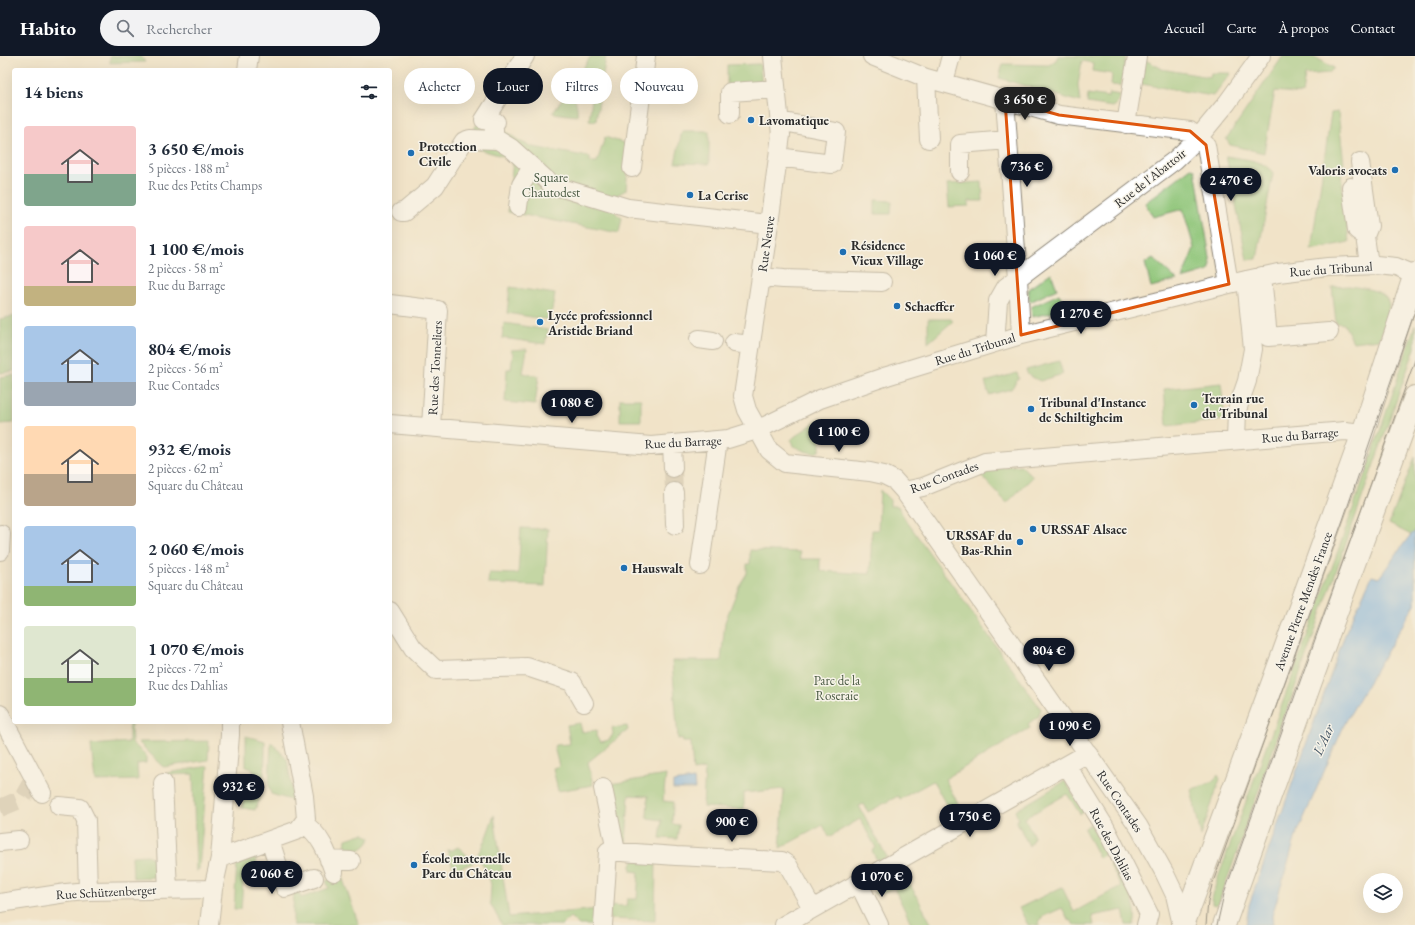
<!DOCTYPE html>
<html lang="fr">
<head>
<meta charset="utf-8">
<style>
	body { margin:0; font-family:"EB Garamond",serif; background:#f2f2f3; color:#1f2937; height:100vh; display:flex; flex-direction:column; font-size:15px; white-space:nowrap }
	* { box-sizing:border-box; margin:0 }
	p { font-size:13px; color:#747a83 }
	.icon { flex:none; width:22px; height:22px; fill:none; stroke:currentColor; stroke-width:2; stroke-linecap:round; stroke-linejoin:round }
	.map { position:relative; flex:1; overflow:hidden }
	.sheet { position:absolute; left:12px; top:12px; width:380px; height:656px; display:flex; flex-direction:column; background:#fff; border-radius:4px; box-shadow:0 4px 16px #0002 }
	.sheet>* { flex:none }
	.top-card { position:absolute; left:404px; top:12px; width:380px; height:36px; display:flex; gap:8px }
	.tools { position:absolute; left:1363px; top:817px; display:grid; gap:8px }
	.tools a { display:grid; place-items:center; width:40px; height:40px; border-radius:50%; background:#fff; box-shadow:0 4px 16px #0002; font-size:20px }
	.price { position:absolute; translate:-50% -34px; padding:0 9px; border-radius:14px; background:#111827; color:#fff; font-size:13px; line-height:26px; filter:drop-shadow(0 1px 2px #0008) }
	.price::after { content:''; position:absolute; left:50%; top:24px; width:12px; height:9px; margin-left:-6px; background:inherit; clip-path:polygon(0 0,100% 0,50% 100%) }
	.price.selected { background:#222; color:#fff }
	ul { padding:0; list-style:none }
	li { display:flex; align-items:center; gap:12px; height:100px; padding:0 12px }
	li span { display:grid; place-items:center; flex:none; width:112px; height:80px; border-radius:4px; color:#555 }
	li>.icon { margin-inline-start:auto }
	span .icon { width:48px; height:48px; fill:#fffc; stroke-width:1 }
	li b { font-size:17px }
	h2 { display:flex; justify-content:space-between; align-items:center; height:48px; padding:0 12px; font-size:17px }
	.tag { padding:0 14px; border-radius:18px; background:#fff; box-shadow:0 4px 16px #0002; font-size:14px; line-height:36px }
	.tag.selected { background:#111827; color:#fff }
	header { display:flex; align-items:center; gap:24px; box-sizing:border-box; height:56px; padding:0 20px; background:#111827; color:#fff }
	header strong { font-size:19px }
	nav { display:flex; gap:22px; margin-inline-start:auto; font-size:14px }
	.search { width:280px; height:36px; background:#f2f2f3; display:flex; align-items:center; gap:10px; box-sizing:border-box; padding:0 14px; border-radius:22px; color:#747a83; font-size:15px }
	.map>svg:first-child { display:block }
	.green { fill:#8ec578; stroke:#5c7852 }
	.water { fill:#79b3ea; stroke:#526f8a }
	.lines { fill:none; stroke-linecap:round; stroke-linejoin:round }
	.minor-tunnel { stroke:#c9bea9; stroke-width:18; stroke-dasharray:18 9; stroke-linecap:butt }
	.minor-casing { stroke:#8e877a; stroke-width:20 }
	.major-casing { stroke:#8e877a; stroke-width:24 }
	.minor { stroke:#fff; stroke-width:18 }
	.major { stroke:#fff; stroke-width:22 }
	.tram { stroke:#2b2b2b; stroke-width:1 }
	.marked { fill:none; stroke:#df570e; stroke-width:3; stroke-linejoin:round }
	.poi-dot { fill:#1f6fb2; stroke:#f7f3e8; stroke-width:1.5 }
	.labels { text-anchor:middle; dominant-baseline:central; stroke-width:3; stroke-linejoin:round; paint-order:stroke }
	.poi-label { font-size:13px; font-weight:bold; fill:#2b2b2b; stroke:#f7f3e8; text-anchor:start }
	.park-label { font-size:13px; fill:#495942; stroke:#f7f3e8 }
	.street-label { font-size:13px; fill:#2b2b2b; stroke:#f7f3e8 }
	.water-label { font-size:14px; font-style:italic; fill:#425464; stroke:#f7f3e8 }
</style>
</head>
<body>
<header>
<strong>Habito</strong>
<div class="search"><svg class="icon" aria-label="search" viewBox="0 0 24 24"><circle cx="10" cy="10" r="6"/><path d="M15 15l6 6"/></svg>Rechercher</div>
<nav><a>Accueil</a><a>Carte</a><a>À propos</a><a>Contact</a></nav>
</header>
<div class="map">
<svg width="1415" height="869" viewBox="0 0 1415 869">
	<rect width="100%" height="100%" fill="#f7f3e8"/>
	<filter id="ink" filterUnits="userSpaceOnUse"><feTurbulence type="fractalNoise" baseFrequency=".025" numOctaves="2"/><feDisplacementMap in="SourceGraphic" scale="8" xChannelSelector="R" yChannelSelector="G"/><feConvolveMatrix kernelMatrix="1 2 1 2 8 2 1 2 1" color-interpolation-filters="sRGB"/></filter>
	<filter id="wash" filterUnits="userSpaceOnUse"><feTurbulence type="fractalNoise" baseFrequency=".012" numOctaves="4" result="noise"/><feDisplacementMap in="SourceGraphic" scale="16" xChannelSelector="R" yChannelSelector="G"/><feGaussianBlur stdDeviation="0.9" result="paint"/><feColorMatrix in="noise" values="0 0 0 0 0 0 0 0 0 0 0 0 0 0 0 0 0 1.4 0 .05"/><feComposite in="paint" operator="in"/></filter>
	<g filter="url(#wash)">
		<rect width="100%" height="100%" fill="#f1e3c8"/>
		<path class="green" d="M110,0H141L145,6L110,7Z
			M591,0H606L596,65L589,64L593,35L575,24Z
			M1058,0H1102L1117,2L1118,0H1126L1121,30L1111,29L1112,18L1092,15L1093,7L1082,5L1078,29L1080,46L999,22L1003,8L1049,9L1056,4Z
			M1283,0H1313L1334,12L1329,17L1305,19L1302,38L1275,35L1264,97L1230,89L1226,83Z
			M1145,4L1161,12V13L1210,21L1211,17H1231L1213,40L1141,28Z
			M760,8L762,32H727V9Z
			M568,34C576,43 578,49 577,60L553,57Z
			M1109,37L1120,39L1118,47L1112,51L1087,47L1088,38L1108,41Z
			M1338,56L1344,108L1340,109L1349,186L1311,194L1331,57Z
			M478,67L494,68L521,86L533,91L590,101V106H597L605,81L630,89L626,134L617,139L614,155L618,159L622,162L619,177L508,156L513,103L470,91L475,77V71Z
			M682,75H709V108L675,107Z
			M1226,100C1241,103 1264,103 1273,117L1257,203L1247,204Z
			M1191,112L1195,113L1211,208L1209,215L1182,223L1194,192L1183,153L1153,161L1145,147Z
			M982,126L983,145H969V150L949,151L947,128Z
			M875,144L892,145L891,158H875Z
			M1153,202L1177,224L1151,231L1145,207Z
			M1051,217L1057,233L1030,246L1028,233Z
			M1349,230C1361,232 1387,233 1389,249C1389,255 1382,275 1380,283L1353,286L1344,268L1336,267L1332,231Z
			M510,231L555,238L550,264L507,257Z
			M1059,238L1068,253L1032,261L1031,251Z
			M14,260V315L0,317V263Z
			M928,263H951L953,265L928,287Z
			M504,267L548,274L545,288L502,282Z
			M1415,269V292L1219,847L1216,849L1212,848V843L1216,827C1284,641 1355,457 1415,269Z
			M527,293L523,317L539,320L535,349L505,346L507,313H511L513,297L510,294Z
			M1059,305L1063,318L1040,325L1028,319L1026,314Z
			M1017,317L1019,322L1011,333L989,339L985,326Z
			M14,319V367L0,368V321Z
			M1221,327L1225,364L1167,370L1164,333Z
			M620,343H641V365H620Z
			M821,362L820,394C813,401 801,393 793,390L791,384L794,381Z
			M1415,401V475L1411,479L1389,468Z
			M1021,409L1033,421L1007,447L980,419L986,412Z
			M880,434L890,444V450H898L903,460L1041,653L1038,661L1028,668L1030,672L945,723L963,757L954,763L933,725L900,743L898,740L868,756L864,748L859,750L887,801L878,806L872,795L876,792L860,763L829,781L823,769L780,792L784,733L744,737V753L703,751L705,713L693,715L691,686H683L682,682L678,683L672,605H721L725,566L739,530L747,517V508H750V494L800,496V503H820V515L870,518L872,474H878Z
			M521,472L548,473L545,530L488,528L489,517L518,518Z
			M129,666H131L132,687L146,699V707L137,708L138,724L95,725L91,689L129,686Z
			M580,667L582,676L597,674L596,680L601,686L609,684L613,678L612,672L627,670L628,674L588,706L593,729L558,735L553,712L559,710L554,691L555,689L570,688L567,669Z
			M246,680L265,685C265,709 265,732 255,754L242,752L245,730L254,729L258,727L256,719L251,711H246Z
			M209,685L208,704L164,711L138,686Z
			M271,686L287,703L294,745L271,738L269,730Z
			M208,710L199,813L196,816L193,718L167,719V717Z
			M666,719L663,745L673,746L672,768L679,769L677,783L660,782L662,764L647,762L648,740L629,739L626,786L622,784L610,728Z
			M1218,719L1220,723L1201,780L1191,733C1202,730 1211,729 1218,719Z
			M1065,725L1084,756L1080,758L1067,738L1025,762L1034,781L1029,790L1017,766L1018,762L1015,755Z
			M494,759L509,861L599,853L598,869H579L570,861L562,869H502L490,847L491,829L488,816L477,800L485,784Z
			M1090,768L1109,796L1099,802L1084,773Z
			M364,777L365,779L371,781C367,791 355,800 345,791L346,783Z
			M458,791L465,797L473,807L454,814L447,794H452Z
			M147,799L155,803L156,821L133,822L132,800Z
			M255,800L258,811L244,813L241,853H234L237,806Z
			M634,804L656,807L655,865L609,863L610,849L626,850L627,843H637L639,816L631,815V809Z
			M1115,806L1119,811C1125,827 1140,853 1134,869H1126L1123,854L1092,860L1094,869H1074L1071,864L1069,865L1062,852L1042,861V863L1038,865L1040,869H1028L1019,852L1062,831L1074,856L1121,830L1110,809Z
			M904,817L932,869H912L894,832L881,838H873L876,833Z
			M341,818L359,869H293V854L294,836L298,835L301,842L329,832L326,825Z"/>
		<path class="water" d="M1415,475V548L1346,665L1296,780L1272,860L1273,869H1246L1249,849L1347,573L1372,520L1379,522L1408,482Z
			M694,723L695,733H673V726Z"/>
	</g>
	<g filter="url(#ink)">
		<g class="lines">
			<path class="minor-tunnel" d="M673,412L674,436
				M0,752L22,743L34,722"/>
			<g class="minor-casing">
				<path id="minor" d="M773,0L781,79L769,168L743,340L747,354L769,394L785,407L870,416L884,419L894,424L904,435L1139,771L1164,816L1175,839L1182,869
					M872,0L926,22L1059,59L1190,75L1206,89L1229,228
					M247,14L249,0
					M926,22L929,83
					M944,26L951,0
					M1005,44L1018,222L1021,279
					M730,58V36L776,33
					M1126,68L1137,0
					M494,83V68L496,66L484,64L525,0
					M778,101L832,108L836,76L779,65
					M1360,106L1369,170L1365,180
					M632,112L646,0
					M960,116V88L1008,84
					M1351,131L1357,174L1365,180L1369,209
					M518,151L521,129L532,111
					M401,156H404L435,130L464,85L470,83L498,84L511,92L552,129L628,152L769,168
					M1262,220L1268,281L1329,276
					M761,221L783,223L882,226
					M390,248L438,254L431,371
					M699,283L713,285
					M734,287L751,289
					M995,287L998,245L1006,231L1175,104L1198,82L1227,47L1261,0
					M390,368L651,390L728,383L757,374L820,343L887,320L1021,279L1229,228L1278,217L1328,211L1376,209L1396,211L1415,219
					M1236,384L1237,354L1247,325L1253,293L1246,224
					M672,388L673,412
					M904,435L923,431L985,406L1345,375L1363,377
					M674,436L675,469
					M0,495L1,478
					M700,509L718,384
					M390,555L413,592L436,614L527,611L572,626L584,647
					M0,658L42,737
					M1067,710L1105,771L1149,858L1146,869
					M163,727L168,834
					M603,732L616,795
					M59,750L80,752L86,764L88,835
					M303,768C320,776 328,799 334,816
					M270,784L285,832L314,822
					M0,786L19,784
					M220,802L298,774L306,763L304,740L290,666
					M329,804L351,805
					M859,828L879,869
					M0,847L66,837L88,835L213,833
					M209,869L213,833L220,802L230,679V666
					M603,869L608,795L676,800L782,805L788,809L812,852
					M784,869L1088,697"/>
			</g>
			<g class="major-casing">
				<path id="major" d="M1183,869L1277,615L1363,377L1415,218
					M1224,869L1311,625L1415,341"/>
			</g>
			<use href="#minor" class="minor"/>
			<use href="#major" class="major"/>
			<path class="tram" d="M1206,869L1208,845L1212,829L1343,464L1415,255
				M1217,869L1224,838L1415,304"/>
		</g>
	</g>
	<path d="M0 0H1415V869H0ZM1005,44L1059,59L1190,75L1206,89L1229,228L1021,279Z" fill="#f1e3c8" fill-opacity=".55" fill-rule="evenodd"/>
	<path class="marked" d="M1005,44L1059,59L1190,75L1206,89L1229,228L1021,279Z"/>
	<g class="poi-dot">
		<circle cx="751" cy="64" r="4"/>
		<circle cx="411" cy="97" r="4"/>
		<circle cx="1395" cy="114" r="4"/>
		<circle cx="690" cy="139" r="4"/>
		<circle cx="843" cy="196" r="4"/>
		<circle cx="897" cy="250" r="4"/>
		<circle cx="540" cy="266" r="4"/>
		<circle cx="1194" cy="349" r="4"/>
		<circle cx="1031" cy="353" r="4"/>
		<circle cx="1033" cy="473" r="4"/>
		<circle cx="1020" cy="486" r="4"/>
		<circle cx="624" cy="512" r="4"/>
		<circle cx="414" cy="809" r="4"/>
	</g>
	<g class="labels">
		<g class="poi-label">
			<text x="759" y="64">Lavomatique</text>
			<text x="419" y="90">Protection<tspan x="419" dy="15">Civile</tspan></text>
			<text x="1387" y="114" text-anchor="end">Valoris avocats</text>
			<text x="698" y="139">La Cerise</text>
			<text x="851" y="189">Résidence<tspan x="851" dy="15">Vieux Village</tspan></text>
			<text x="905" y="250">Schaeffer</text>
			<text x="548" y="259">Lycée professionnel<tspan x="548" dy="15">Aristide Briand</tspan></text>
			<text x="1202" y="342">Terrain rue<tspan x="1202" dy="15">du Tribunal</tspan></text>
			<text x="1039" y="346">Tribunal d'Instance<tspan x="1039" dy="15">de Schiltigheim</tspan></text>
			<text x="1041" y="473">URSSAF Alsace</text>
			<text x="1012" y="479" text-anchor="end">URSSAF du<tspan x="1012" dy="15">Bas-Rhin</tspan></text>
			<text x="632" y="512">Hauswalt</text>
			<text x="422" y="802">École maternelle<tspan x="422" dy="15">Parc du Château</tspan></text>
		</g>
		<g class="park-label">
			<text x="551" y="121">Square<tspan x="551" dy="15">Chautodest</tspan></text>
			<text x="837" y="624">Parc de la<tspan x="837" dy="15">Roseraie</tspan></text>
		</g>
		<g class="street-label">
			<text transform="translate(1150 122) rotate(-38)">Rue de l'Abattoir</text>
			<text transform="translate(766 188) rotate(-82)">Rue Neuve</text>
			<text transform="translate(1331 213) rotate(-4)">Rue du Tribunal</text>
			<text transform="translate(975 293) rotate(-17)">Rue du Tribunal</text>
			<text transform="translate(435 312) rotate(-87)">Rue des Tonneliers</text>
			<text transform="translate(1300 379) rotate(-5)">Rue du Barrage</text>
			<text transform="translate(683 386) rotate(-3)">Rue du Barrage</text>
			<text transform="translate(944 421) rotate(-20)">Rue Contades</text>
			<text transform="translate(1303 545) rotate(-70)">Avenue Pierre Mendès France</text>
			<text transform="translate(1120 745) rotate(56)">Rue Contades</text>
			<text transform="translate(1112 788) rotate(62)">Rue des Dahlias</text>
			<text transform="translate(106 836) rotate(-3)">Rue Schützenberger</text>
		</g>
		<g class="water-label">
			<text transform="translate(1323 684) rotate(-66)">L'Aar</text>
		</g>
	</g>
</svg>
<div class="tools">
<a><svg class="icon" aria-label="layers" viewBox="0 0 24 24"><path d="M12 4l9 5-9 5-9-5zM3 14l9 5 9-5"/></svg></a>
</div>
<b class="price selected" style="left:1025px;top:65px">3 650 €</b>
<b class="price" style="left:1027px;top:132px">736 €</b>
<b class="price" style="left:1231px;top:146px">2 470 €</b>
<b class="price" style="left:995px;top:221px">1 060 €</b>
<b class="price" style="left:1081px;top:279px">1 270 €</b>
<b class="price" style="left:572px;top:368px">1 080 €</b>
<b class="price" style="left:839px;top:397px">1 100 €</b>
<b class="price" style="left:1049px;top:616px">804 €</b>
<b class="price" style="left:1070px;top:691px">1 090 €</b>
<b class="price" style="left:239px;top:752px">932 €</b>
<b class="price" style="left:970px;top:782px">1 750 €</b>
<b class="price" style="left:732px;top:787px">900 €</b>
<b class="price" style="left:272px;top:839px">2 060 €</b>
<b class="price" style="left:882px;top:842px">1 070 €</b>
<div class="top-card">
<a class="tag">Acheter</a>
<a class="tag selected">Louer</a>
<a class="tag">Filtres</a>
<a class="tag">Nouveau</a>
</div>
<section class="sheet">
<h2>14 biens<svg class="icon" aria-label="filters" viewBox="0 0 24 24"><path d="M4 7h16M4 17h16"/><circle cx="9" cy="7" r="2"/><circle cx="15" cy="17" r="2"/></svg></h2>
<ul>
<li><span style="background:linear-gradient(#f6c9c9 60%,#7fa58c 0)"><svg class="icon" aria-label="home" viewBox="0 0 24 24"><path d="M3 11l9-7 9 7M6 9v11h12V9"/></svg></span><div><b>3 650 €/mois</b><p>5 pièces · 188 m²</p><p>Rue des Petits Champs</p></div></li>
<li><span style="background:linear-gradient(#f6c9c9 75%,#c2b280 0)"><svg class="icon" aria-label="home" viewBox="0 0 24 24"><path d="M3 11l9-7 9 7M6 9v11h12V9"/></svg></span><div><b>1 100 €/mois</b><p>2 pièces · 58 m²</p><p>Rue du Barrage</p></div></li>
<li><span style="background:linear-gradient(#a9c7e8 70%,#9aa5b1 0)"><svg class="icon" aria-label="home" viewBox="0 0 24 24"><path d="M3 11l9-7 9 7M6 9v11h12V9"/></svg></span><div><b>804 €/mois</b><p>2 pièces · 56 m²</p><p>Rue Contades</p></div></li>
<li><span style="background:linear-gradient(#ffd9b3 60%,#b9a48a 0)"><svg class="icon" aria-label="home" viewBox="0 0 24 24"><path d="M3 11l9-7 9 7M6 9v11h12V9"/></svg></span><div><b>932 €/mois</b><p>2 pièces · 62 m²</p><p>Square du Château</p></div></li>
<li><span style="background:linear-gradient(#a9c7e8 75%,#8fb573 0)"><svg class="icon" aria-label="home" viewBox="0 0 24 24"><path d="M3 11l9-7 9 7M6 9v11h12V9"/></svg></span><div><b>2 060 €/mois</b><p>5 pièces · 148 m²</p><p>Square du Château</p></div></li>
<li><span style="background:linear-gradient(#dfe7d0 65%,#8fb573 0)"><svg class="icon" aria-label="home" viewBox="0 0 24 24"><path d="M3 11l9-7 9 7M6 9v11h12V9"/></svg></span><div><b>1 070 €/mois</b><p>2 pièces · 72 m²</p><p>Rue des Dahlias</p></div></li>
</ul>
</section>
</div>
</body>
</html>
